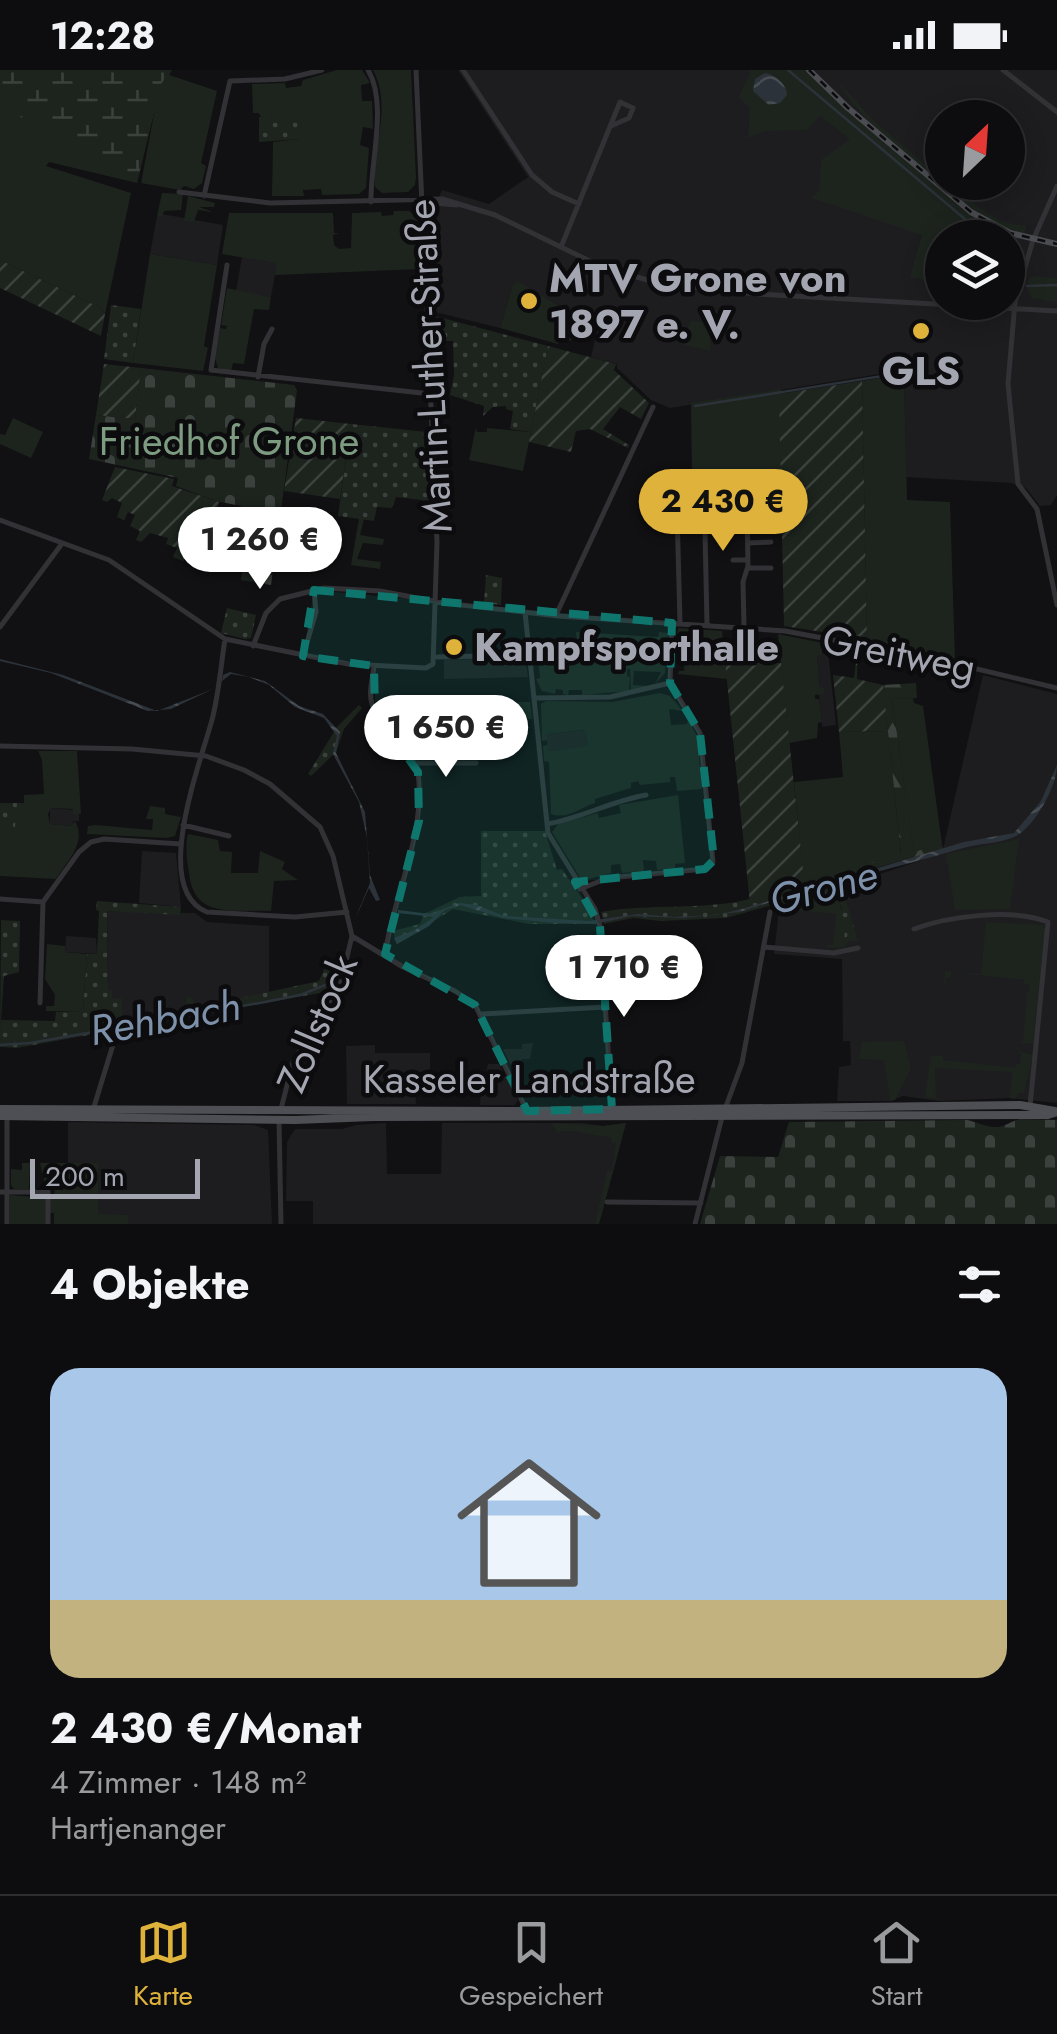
<!DOCTYPE html>
<html lang="de">
<head>
<meta charset="utf-8">
<style>
	body { margin:0; font-family:Jost,sans-serif; background:#161517; color:#f1f3f6; height:100vh; display:flex; flex-direction:column; font-size:38px; white-space:nowrap }
	* { box-sizing:border-box; margin:0 }
	p { font-size:32px; color:#9a9b9e }
	.icon { flex:none; width:55px; height:55px; fill:none; stroke:currentColor; stroke-width:2; stroke-linecap:round; stroke-linejoin:round }
	.map { position:relative; height:1154px; overflow:hidden }
	.side { display:flex; flex-direction:column; background:#0d0c0e; flex:1 }
	.side>* { flex:none }
	.needle { width:65px; rotate:25deg }
	.controls { position:absolute; left:925px; top:30px; display:grid; gap:20px }
	.controls a { display:grid; place-items:center; width:100px; height:100px; border-radius:50%; background:#0d0c0e; box-shadow:0 5px 25px #0003,0 0 0 2px #2d2c2e; font-size:50px }
	.scale { position:absolute; left:30px; bottom:25px; width:170px; box-sizing:border-box; padding-left:10px; border:5px solid #a3a6b1; border-top:0; font-size:28px; line-height:35px; white-space:nowrap; color:#a3a6b1; -webkit-text-stroke:8px #0c0b0d; paint-order:stroke }
	.price { position:absolute; translate:-50% -85px; padding:0 22px; border-radius:35px; background:#fff; color:#222; font-size:32px; line-height:65px; filter:drop-shadow(0 2px 5px #0008) }
	.price::after { content:''; position:absolute; left:50%; top:60px; width:30px; height:22px; margin-left:-15px; background:inherit; clip-path:polygon(0 0,100% 0,50% 100%) }
	.price.current { background:#dfb33b; color:#111 }
	ul { padding:0; list-style:none }
	li { display:grid; align-content:center; gap:20px; height:530px; padding:0 50px }
	li span { display:grid; place-items:center; height:310px; border-radius:30px; color:#555 }
	li>.icon { margin-inline-start:auto }
	span .icon { width:180px; height:180px; fill:#fffc; stroke-width:1 }
	li b { font-size:42px }
	h2 { display:flex; justify-content:space-between; align-items:center; height:120px; padding:0 50px; font-size:42px }
	.status { display:flex; justify-content:space-between; align-items:center; height:70px; padding:0 50px; background:#0d0c0e; direction:ltr }
	.status svg { height:28px; fill:currentColor }
	.tab-bar { display:flex; justify-content:space-around; align-items:center; height:140px; border-top:2px solid #2d2c2e; background:#0d0c0e; font-size:28px; color:#9a9b9e }
	.tab-bar a { display:grid; justify-items:center; gap:5px }
	.tab-bar .current { color:#dfb33b }
	.map>svg:first-child { display:block }
	.built { fill:#1d1d1f; fill-rule:evenodd }
	.grass { fill:#1d241e }
	.forest { fill:url(#forest-firs) }
	.wetland { fill:url(#wetland-marsh) }
	.cemetery { fill:url(#cemetery-stones) }
	.park { fill:url(#park-dots) }
	.garden { fill:url(#garden-furrows) }
	.water { fill:url(#water-waves) }
	.lines { fill:none; stroke-linecap:round; stroke-linejoin:round }
	.stream { stroke:#2b3239; stroke-width:2.5 }
	.street { stroke:#323236; stroke-width:5 }
	.primary { stroke:#4e4f55; stroke-width:8 }
	.rail-casing { stroke:#4b4c51; stroke-width:6 }
	.rail { stroke:#0c0b0d; stroke-width:2.5; stroke-dasharray:8; stroke-linecap:butt }
	.marked { fill:#0f766e; fill-opacity:0.2; stroke:#0f766e; stroke-width:8; stroke-dasharray:20 12; stroke-linejoin:round }
	.poi-dot { fill:#dfb33b; stroke:#0c0b0d; stroke-width:4 }
	.labels { text-anchor:middle; dominant-baseline:central; stroke-width:9; stroke-linejoin:round; paint-order:stroke }
	.poi-label { font-size:40px; font-weight:bold; fill:#a3a6b1; stroke:#0c0b0d; text-anchor:start }
	.street-label { font-size:40px; fill:#a3a6b1; stroke:#0c0b0d }
	.park-label { font-size:40px; fill:#7c9b80; stroke:#0c0b0d }
	.water-label { font-size:42px; font-style:italic; fill:#7d91aa; stroke:#0c0b0d }
</style>
</head>
<body>
<div class="status"><b>12:28</b><svg viewBox="0 0 49 12"><path d="M0 12V9h3v3zM5 12V6h3v6zM10 12V3h3v9zM15 12V0h3v12zM26 1h20v11H26zM47 4h2v5h-2z"/></svg></div>
<div class="map">
<svg width="1057" height="1154" viewBox="0 0 1057 1154">
	<defs>
		<pattern id="forest-firs" width="22" height="20" patternUnits="userSpaceOnUse" patternTransform="scale(2.5)"><rect width="22" height="20" fill="#1d241e"/><path d="M5 1l3.5 6h-7zM16 11l3.5 6h-7z" fill="#3b413c"/></pattern>
		<pattern id="wetland-marsh" width="20" height="14" patternUnits="userSpaceOnUse" patternTransform="scale(2.5)"><rect width="20" height="14" fill="#1d241e"/><path d="M1 5h8M5 5V1M11 12h8M15 12V8" fill="none" stroke="#3b413c"/></pattern>
		<pattern id="cemetery-stones" width="16" height="16" patternUnits="userSpaceOnUse" patternTransform="scale(2.5)"><rect width="16" height="16" fill="#1d241e"/><path d="M2 7V4a2 2 0 0 1 4 0v3zM10 15v-3a2 2 0 0 1 4 0v3z" fill="#3b413c"/></pattern>
		<pattern id="park-dots" width="8" height="8" patternUnits="userSpaceOnUse" patternTransform="scale(2.5)"><rect width="8" height="8" fill="#1d241e"/><path d="M2 2h.1M6 6h.1" fill="none" stroke="#3b413c" stroke-width="1.8" stroke-linecap="round"/></pattern>
		<pattern id="garden-furrows" width="10" height="10" patternUnits="userSpaceOnUse" patternTransform="scale(2.5)"><rect width="10" height="10" fill="#1d241e"/><path d="M-1 1l2-2M0 10L10 0M9 11l2-2" fill="none" stroke="#3b413c"/></pattern>
		<pattern id="water-waves" width="16" height="10" patternUnits="userSpaceOnUse" patternTransform="scale(2.5)"><rect width="16" height="10" fill="#2b3239"/><path d="M0 5q4-4 8 0t8 0" fill="none" stroke="#474d53"/></pattern>
	</defs>
	<rect width="100%" height="100%" fill="#111012"/>
	<path class="built" d="M458,0H1057V425L1051,435L1040,436L1026,418L1011,413L906,407L904,300L670,338L651,330L617,298V294L591,287L598,258L517,212L512,217L500,258L435,242L429,150L442,120L489,134L528,107ZM942,48H1008V112H942ZM942,168H1008V232H942Z
		M162,144L223,155L217,195L150,184L157,146Z
		M242,187L277,193L271,227L236,221Z
		M828,582L836,655L822,657L819,624L824,623V618H820L817,585Z
		M521,588L526,592L528,607L444,609V590Z
		M983,605L1057,624V1033L1010,1028L939,1031L903,1026L890,1031H837L839,997L851,995L850,971H843L842,889L774,884L779,840L837,823L849,871L857,869L841,817L952,780L943,779Z
		M586,660L588,677L548,681L546,664Z
		M50,738L74,740V744H79V751H73V756L50,754Z
		M142,781L176,783L181,837L139,833Z
		M107,841L195,843L207,852L269,856V924L192,939L186,928L185,940L121,950L122,930L111,928L108,920Z
		M66,866L96,868L97,884L65,882Z
		M533,973L530,989H522V995H511L503,979H522V974Z
		M375,975V983H430V1002L415,1003L416,1034H347L346,976Z
		M488,994H499L518,1030L515,1035H480L481,1009L485,1006Z
		M68,1052L254,1055L268,1060L272,1154H128V1145H98V1094L68,1093Z
		M386,1053L387,1104H441L442,1053H582L603,1056L626,1053L599,1154H313V1131H286L287,1072L295,1059H342L356,1055Z"/>
	<path class="grass" d="M0,0H172L169,5L217,21L201,93L206,96L202,113L194,119L184,116L180,120L141,113L155,39L137,113L49,92L46,96L131,123L105,244L101,238L0,190Z
		M337,0H362L370,13L361,15L362,31H372L373,59L363,57L360,75L369,78L366,118L359,124L322,125L321,119L303,120L304,126H272L273,72L300,69L297,47H261L259,43H253L252,14L285,13L286,18L301,16L303,10Z
		M373,0H411L416,107L415,115L408,122L382,123L375,117C371,78 393,38 373,0Z
		M751,0H805L963,140L1016,168V172L1020,174L1017,185L1008,183V168H942V185L935,207L927,210L910,207L922,165L812,128L819,120L821,90L850,69L820,46L806,60L765,61L748,68L750,39L739,27Z
		M838,11L873,50L942,109V112C973,124 990,158 1027,155L1024,165C973,151 862,57 838,11Z
		M162,123L183,124L181,140L164,141L162,147L157,146Z
		M188,126L215,133L214,137H199L213,142L198,140L194,152L184,151Z
		M394,141H409L417,148L420,199L275,205L276,193L222,184L229,143H333L334,163H339L333,165L334,175L339,179L351,178L352,143L381,142L382,146L393,145Z
		M150,184L217,195L204,276L208,278L203,301L133,293Z
		M1031,206L1057,208V232L1032,228L1027,220L1032,216L1027,213Z
		M517,211L578,247L571,271L560,268L558,274L500,258L512,217Z
		M227,218L271,227L269,240L254,239L244,294L233,293L231,301L218,298L215,288L220,258L226,259L227,256L221,255Z
		M691,250L711,254L710,281L681,274Z
		M904,304L907,430L950,432L955,589L867,569L862,311Z
		M781,319L782,439H754L752,411L692,410L691,333Z
		M13,348L43,362L31,388L0,374V364L5,365Z
		M476,357L477,362H487V358L531,362L523,401L469,390Z
		M359,449H364L360,465L384,469L383,475L363,473L357,489L381,492L380,499L351,495Z
		M678,558L722,561L727,609L678,604L679,601H684L685,587L679,586L680,578L675,577Z
		M576,562L658,567L659,562L668,563L665,603L655,614L661,602L634,601L633,615L650,616L631,621L630,599H627V606L630,607L629,621L582,625V620H569L568,625L563,624V620L556,619L555,624L542,621L536,609L540,608L537,581H578Z
		M778,564L823,573L822,585L817,586L820,617L824,618V624L815,625V629H819L822,652L818,653L817,668L789,673Z
		M660,623L670,626L683,641L669,639L671,655L687,654L688,649L697,666L702,719L677,721L675,707H670V712L640,715L638,711L631,713V718L595,729V733C581,737 568,750 551,744L549,692L544,691L543,676L548,675L549,681L588,676L585,660L547,664V670L542,671L541,634L546,631L612,632Z
		M913,628L914,633L923,636L942,774L914,783L892,629Z
		M488,632H530L532,649H482V636Z
		M888,661L901,785L804,812L794,712L843,707L839,662Z
		M38,681H77L81,744H73V739L51,738L48,744L50,754L72,756L75,751C87,772 68,790 56,809L0,806V733H24V725L44,724L42,690Z
		M678,725L685,793L675,794V798L657,800L656,791L643,790L644,801L622,803L620,794L611,795V803L582,811L552,762L558,754L598,743L599,748L621,743L619,735Z
		M150,736L165,738V744L181,747L175,766L167,768L87,764L88,756L96,755L152,760L153,749H146Z
		M188,764L218,770L220,781L232,782L231,803H258L260,781L285,792L282,799L298,810L274,811L271,841C233,839 194,850 189,803C187,790 185,777 188,764Z
		M1019,769L1010,839L955,840L946,784Z
		M837,823L845,853L844,877L826,878L827,875H833L836,844L786,839Z
		M986,852L1043,855L1045,859L1033,973H1019L1023,971L1027,925L1025,923H1029L1030,915L1024,914V910L952,902L950,907L946,908L943,921L945,901L981,904Z
		M47,874L65,876V882L87,884L83,942L46,941V936H54L55,925L45,909Z
		M904,971L911,998L895,1030L890,1031L884,990L859,989L862,972Z
		M1018,981L1033,985L1024,1023H1019L1015,1029L1010,1028L1012,1002L935,998L936,1028L949,1032L925,1027L931,985L943,986V990L1015,998L1016,994H1020L1021,984Z
		M552,1053L603,1056L626,1053L599,1154H595L607,1101H612L616,1073H612L611,1067C590,1066 573,1057 557,1063Z
		M22,1093H30L29,1119H14L11,1115V1099L22,1100Z
		M40,1093H98V1144L128,1145V1154H54V1143H50V1126L54,1125L55,1119H46Z
		M10,1125L46,1128V1154H10Z"/>
	<path class="forest" d="M916,613L917,628L892,629L914,782L942,774L943,779L805,818L804,812L901,784L883,615Z"/>
	<path class="wetland" d="M0,0H172L160,15L137,113L83,80L49,66L51,54L20,47L22,28L14,26L0,45Z"/>
	<path class="cemetery" d="M141,298L294,315L297,320L271,515L241,510L245,480L236,478L241,436L216,431L176,416L178,408L89,389L96,345L135,349Z
		M1020,1049L1057,1050V1154H700L720,1086L778,1087L789,1052L967,1050C977,1052 988,1058 998,1057C1006,1056 1012,1051 1020,1049Z"/>
	<path class="park" d="M259,47H297L301,69L259,72Z
		M111,235L141,239L133,293L104,289Z
		M435,246L548,276L531,362L510,359L513,341L506,339V336L493,337L483,346L484,336L450,325L454,305L453,271H437Z
		M351,354L427,362L430,431L396,427L392,438L377,437L374,451L338,446Z
		M486,505L502,508L501,535L484,533Z
		M227,538L256,545L251,568L245,569L221,563Z
		M359,635L362,638L344,659L336,682L311,706L308,704L337,657Z
		M0,733H17L15,757H0Z
		M481,761H545L557,800L562,799L588,837L595,854H529L453,839L397,874L393,861L420,854L424,844L460,827L481,826Z
		M878,797L881,805L842,817L858,871H849L844,877L845,854L837,850L842,839L836,823L792,837L779,840L768,836L726,848L661,851L633,848L604,854L601,842C651,833 700,841 750,829L751,833Z
		M97,831L181,837L180,845L107,841L108,920H112V928L122,929V950L185,940L186,927L193,928V938L319,911L326,895L339,901L338,904L331,921L17,978L0,977L1,850L20,851L19,902L4,906L1,950L55,951L56,942H83L87,884H97L99,841L96,840Z"/>
	<path class="garden" d="M0,190L101,238L105,244L101,266L0,218Z
		M548,276L616,294L614,300L649,333L641,349L620,337L603,359L629,375L628,378L590,359L576,361L571,382L529,372Z
		M104,294L141,298L135,349L96,345Z
		M862,311L867,569L784,556L779,324Z
		M296,348L351,354L340,429L284,421Z
		M115,397L174,409L172,416L219,432L207,484L192,474L183,491L173,487L177,478L166,474L168,468L150,463L141,472L136,470L140,461L130,456L135,445L128,442L124,450L117,447L122,433L112,428L107,432L102,430Z
		M858,578L857,609L883,615L888,661L839,662L833,605L854,608Z
		M725,592L781,593L805,818L780,826L776,819V826L750,834Z"/>
	<path class="water" d="M765,3C775,5 787,14 787,25L780,33L769,35L753,21L755,9Z
		M0,589L63,605L157,641L213,619L171,639L148,641L51,603L0,591Z
		M230,602L265,611L299,636L323,644L340,662L336,683L365,742L370,805L380,830L376,831L369,818L355,849L370,813L367,768L359,732L333,684L337,666L324,648L295,637L269,615L249,607L231,604L222,611L223,605Z
		M1057,695C1057,716 1035,756 1016,766C1001,774 979,773 963,778C889,800 813,817 740,842L683,848L632,846L595,854L556,853L503,848L460,835L445,840L429,856L397,874L394,868L415,860L434,847L398,843V840L430,844L459,833L477,835L504,846L589,851L638,844L674,847L717,845L742,839L964,772L1014,763L1041,731Z"/>
	<g class="lines">
		<path class="stream" d="M788,0L972,155L996,168
			M1008,173L1013,176
			M1027,216L1057,215
			M695,336L901,303
			M0,975L30,973L265,932L300,925L328,914"/>
		<path class="street" d="M368,0C388,33 370,93 371,132
			M463,0L532,105L552,122L579,134
			M1003,0L1057,42
			M1057,116L1033,170L1015,232L1008,314L1018,414L1037,439L1057,535
			M179,122L270,133L442,129L495,145L602,197L661,214L757,224L1057,241
			M204,126L230,11L285,9L322,0
			M423,132L457,135
			M561,177L620,32L633,38L629,48L611,56
			M227,195L211,300L431,324
			M258,307L264,274L272,259
			M704,415L707,554
			M713,420H742V433L747,440L748,496L743,512L744,556
			M742,420L751,418
			M677,440L680,553
			M747,440H780
			M0,450L109,490L225,569L348,594L426,598L433,594L437,472L416,0
			M748,473L771,472
			M733,490H748
			M748,498H771
			M525,542L548,763L595,839L600,856L612,1039
			M556,545L653,337
			M0,557L61,475
			M225,569C221,595 219,621 213,646C203,687 149,819 207,842L295,847L347,842
			M253,576L266,543L280,529L324,518L380,521L444,533L558,546L785,561L935,589L1057,618
			M303,586L316,542L314,520
			M437,587L529,585
			M374,596C373,608 368,622 372,634C380,666 416,681 418,702C426,765 394,823 385,884
			M535,628L610,627L670,613
			M0,676L132,679L206,686L244,700L270,714L320,757L333,786L352,866L341,912L293,992L281,1039
			M416,693H476
			M547,754C582,748 611,731 646,725
			M183,755L229,766
			M580,819L608,808L705,799L713,792L700,663L670,613L672,553
			M0,829L43,832L79,782L91,772L104,769L181,774
			M914,859C949,846 1013,838 1048,852L1030,1036
			M352,866L403,897L455,921L475,935L527,1041
			M764,877L834,883L858,878
			M40,933L43,832
			M482,944L605,937
			M93,1040L116,965
			M279,1050L281,1154
			M0,1122H48V1154
			M607,1132L701,1133
			M7,1154V1046
			M695,1154L722,1047L742,993L770,842"/>
		<path class="primary" d="M0,1039L527,1041L1020,1035L1055,1041
			M0,1046L295,1050L373,1047L1048,1045L1057,1042"/>
		<g class="rail-casing">
			<path id="rail" d="M809,0L848,38L971,142L1010,163L1057,174"/>
		</g>
		<use href="#rail" class="rail"/>
	</g>
	<path class="marked" d="M314,520L672,553L670,613L700,663L714,790L705,799L575,812L600,856L612,1039L527,1041L475,935L385,884L419,751L418,702L375,642L374,596L303,586Z"/>
	<g class="poi-dot">
		<circle cx="529" cy="231" r="10"/>
		<circle cx="921" cy="261" r="10"/>
		<circle cx="454" cy="577" r="10"/>
	</g>
	<g class="labels">
		<g class="poi-label">
			<text x="549" y="208">MTV Grone von<tspan x="549" dy="46">1897 e. V.</tspan></text>
			<text x="921" y="301" text-anchor="middle">GLS</text>
			<text x="474" y="577">Kampfsporthalle</text>
		</g>
		<g class="street-label">
			<text transform="translate(429 296) rotate(-93)">Martin-Luther-Straße</text>
			<text transform="translate(899 583) rotate(11)">Greitweg</text>
			<text transform="translate(317 953) rotate(-67)">Zollstock</text>
			<text x="529" y="1009">Kasseler Landstraße</text>
		</g>
		<g class="park-label">
			<text x="229" y="371">Friedhof Grone</text>
		</g>
		<g class="water-label">
			<text transform="translate(823 817) rotate(-15)">Grone</text>
			<text transform="translate(165 948) rotate(-10)">Rehbach</text>
		</g>
	</g>
</svg>
<div class="controls">
<a><svg class="needle" viewBox="-14 -14 28 28"><path d="M0-13l5 13h-10z" fill="#e53935"/><path d="M0 13l5-13h-10z" fill="#9a9b9e"/></svg></a>
<a><svg class="icon" aria-label="layers" viewBox="0 0 24 24"><path d="M12 4l9 5-9 5-9-5zM3 14l9 5 9-5"/></svg></a>
</div>
<div class="scale">200 m</div>
<b class="price current" style="left:723px;top:484px">2 430 €</b>
<b class="price" style="left:260px;top:522px">1 260 €</b>
<b class="price" style="left:446px;top:710px">1 650 €</b>
<b class="price" style="left:624px;top:950px">1 710 €</b>
</div>
<section class="side">
<h2>4 Objekte<svg class="icon" aria-label="filters" viewBox="0 0 24 24"><path d="M4 7h16M4 17h16"/><circle cx="9" cy="7" r="2"/><circle cx="15" cy="17" r="2"/></svg></h2>
<ul>
<li><span style="background:linear-gradient(#a9c7e8 75%,#c2b280 0)"><svg class="icon" aria-label="home" viewBox="0 0 24 24"><path d="M3 11l9-7 9 7M6 9v11h12V9"/></svg></span><div><b>2 430 €/Monat</b><p>4 Zimmer · 148 m²</p><p>Hartjenanger</p></div></li>
</ul>
</section>
<nav class="tab-bar">
<a class="current"><svg class="icon" aria-label="map" viewBox="0 0 24 24"><path d="M3 6l6-2 6 2 6-2v14l-6 2-6-2-6 2zM9 4v14M15 6v14"/></svg>Karte</a>
<a><svg class="icon" aria-label="saved" viewBox="0 0 24 24"><path d="M7 4h10v16l-5-4-5 4z"/></svg>Gespeichert</a>
<a><svg class="icon" aria-label="home" viewBox="0 0 24 24"><path d="M3 11l9-7 9 7M6 9v11h12V9"/></svg>Start</a>
</nav>
</body>
</html>
